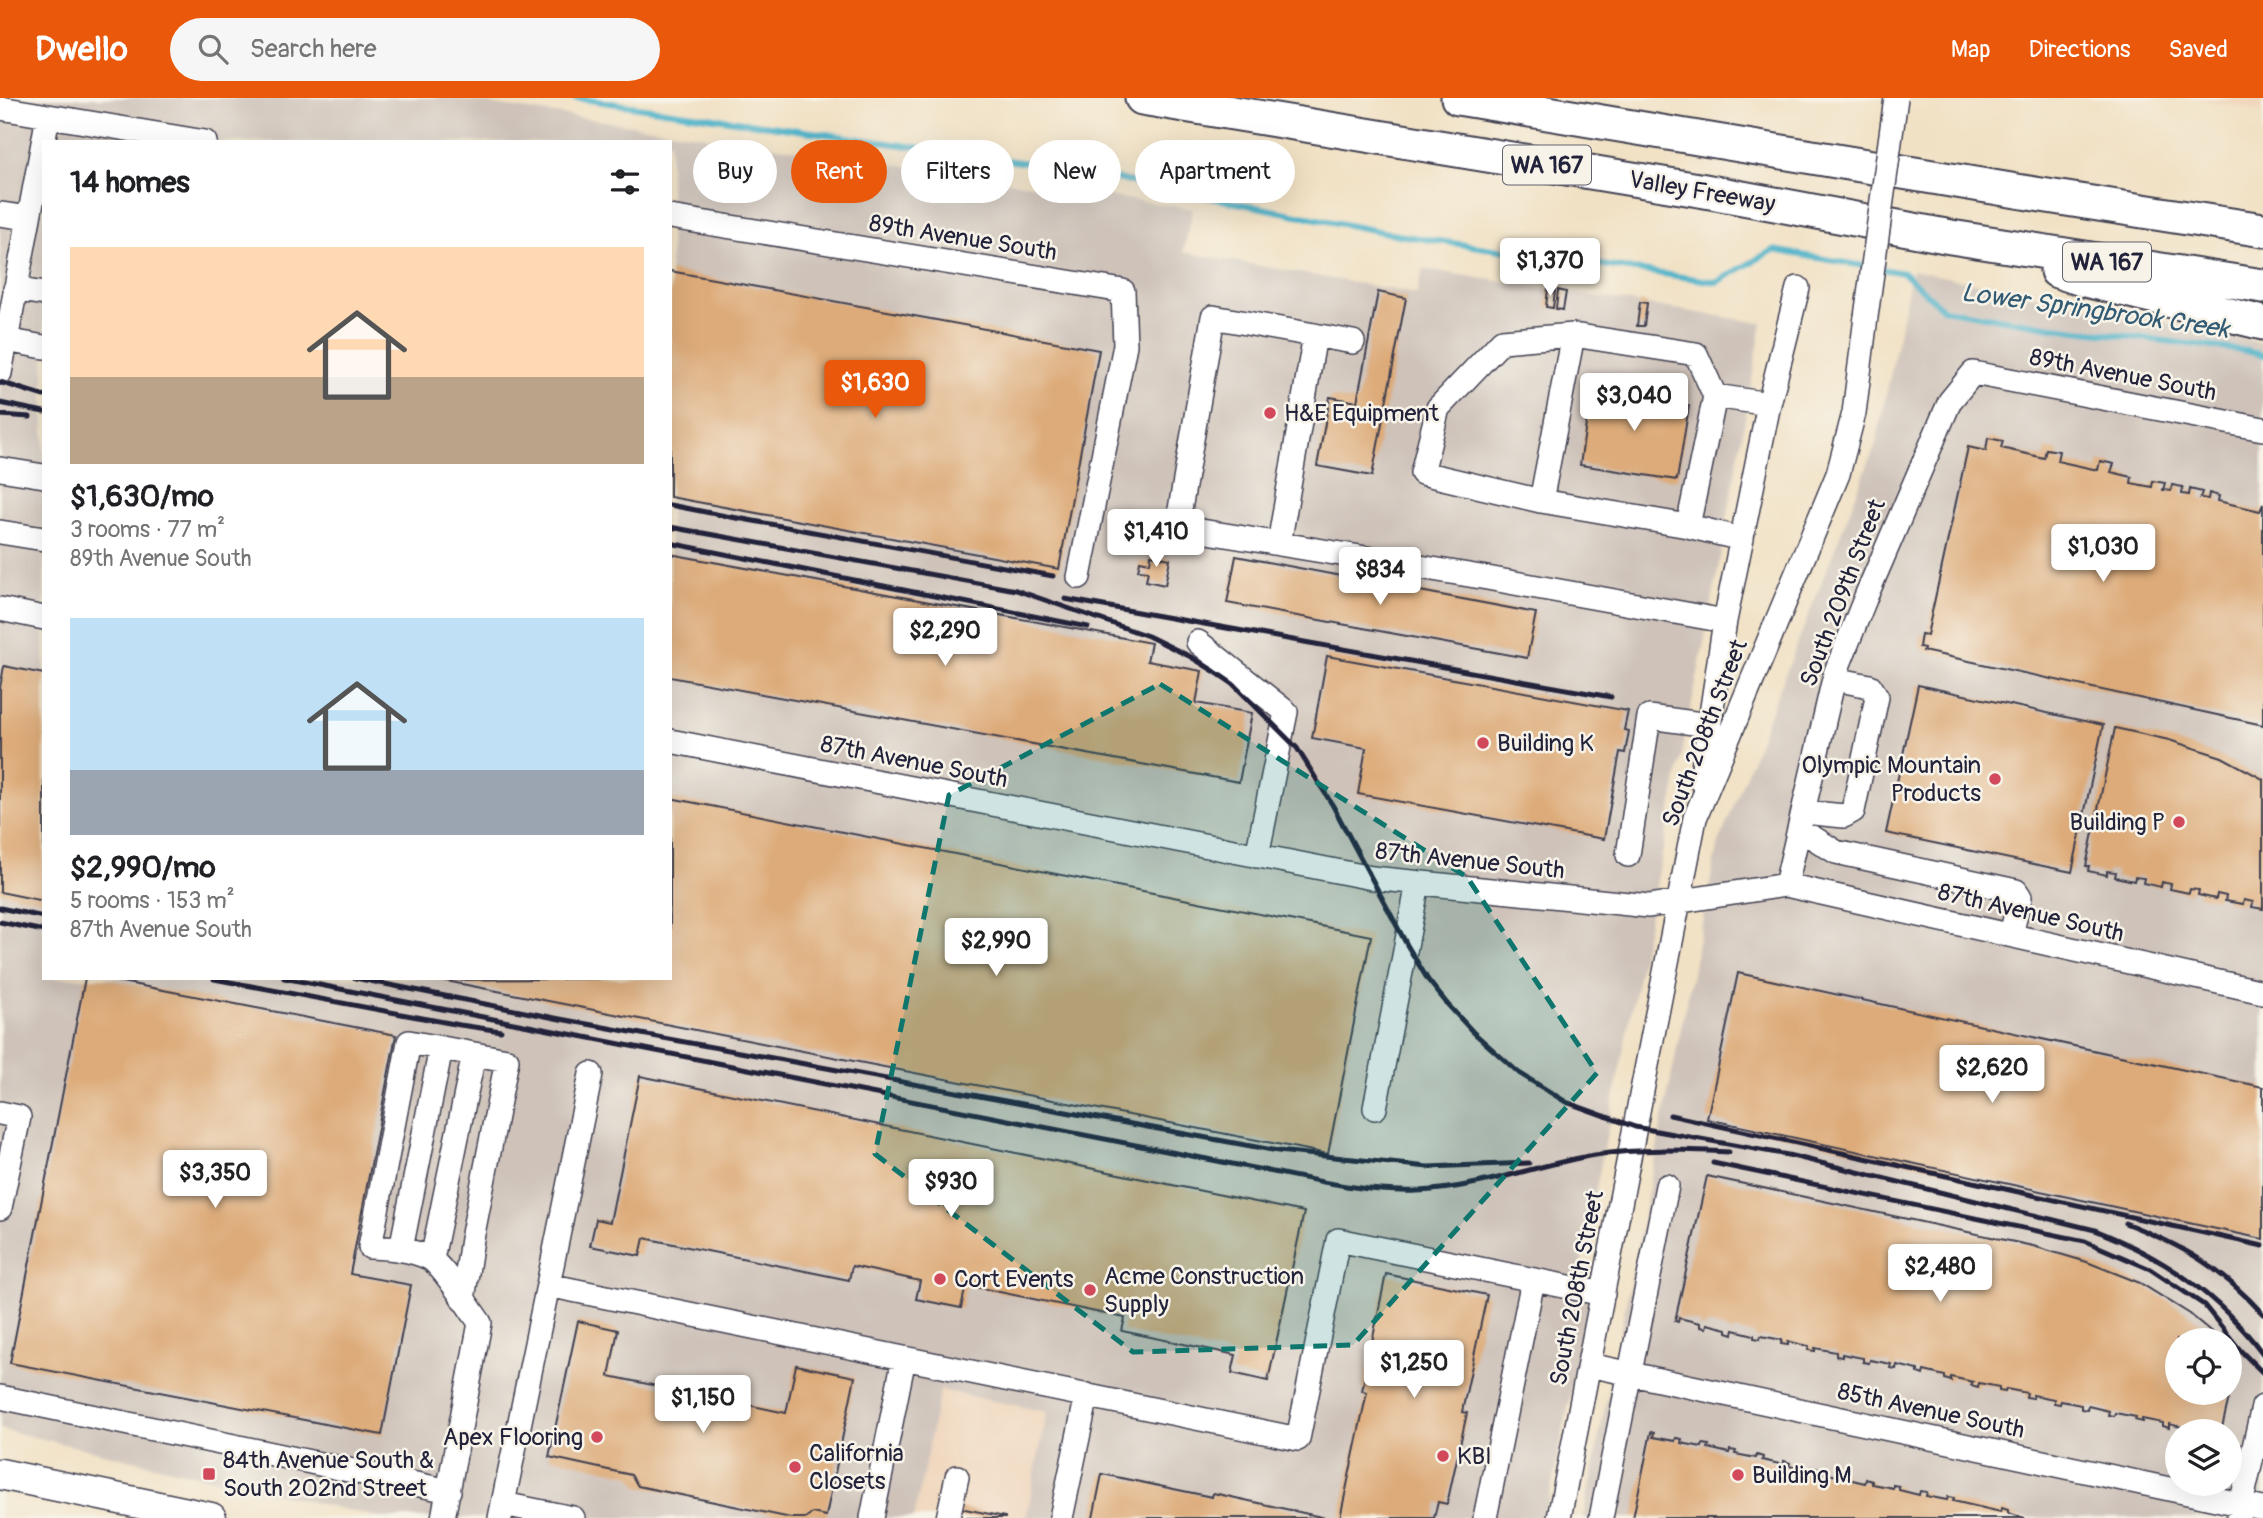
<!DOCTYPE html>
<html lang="en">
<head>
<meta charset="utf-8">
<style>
	body { margin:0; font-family:Pangolin,sans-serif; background:#f6f6f6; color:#202124; height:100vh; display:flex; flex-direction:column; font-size:26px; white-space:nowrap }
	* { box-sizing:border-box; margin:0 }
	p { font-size:23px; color:#757577 }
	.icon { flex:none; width:38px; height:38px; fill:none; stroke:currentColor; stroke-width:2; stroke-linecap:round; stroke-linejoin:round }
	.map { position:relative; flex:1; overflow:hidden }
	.side { position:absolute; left:42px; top:42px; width:630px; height:840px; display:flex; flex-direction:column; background:#fff; border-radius:0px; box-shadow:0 7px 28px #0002 }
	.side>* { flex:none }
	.guide { position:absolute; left:693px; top:42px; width:665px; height:63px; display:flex; gap:14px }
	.tools { position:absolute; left:2165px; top:1230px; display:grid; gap:14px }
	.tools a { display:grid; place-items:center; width:77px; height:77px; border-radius:50%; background:#fff; box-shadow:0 7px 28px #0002; font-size:35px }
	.price { position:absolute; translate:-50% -60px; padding:0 16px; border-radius:7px; background:#fff; color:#222; font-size:23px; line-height:46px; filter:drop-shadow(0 2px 4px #0008) }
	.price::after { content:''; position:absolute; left:50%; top:42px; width:21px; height:16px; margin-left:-10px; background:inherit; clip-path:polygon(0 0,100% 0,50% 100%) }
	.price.selected { background:#ea580c; color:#fff }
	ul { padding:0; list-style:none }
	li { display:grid; align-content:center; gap:14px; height:371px; padding:0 28px }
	li span { display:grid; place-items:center; height:217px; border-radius:0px; color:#555 }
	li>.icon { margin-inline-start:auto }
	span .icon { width:126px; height:126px; fill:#fffc; stroke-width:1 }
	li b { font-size:30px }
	h2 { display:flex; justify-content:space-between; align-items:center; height:84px; padding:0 28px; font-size:30px }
	.pill { padding:0 24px; border-radius:32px; background:#fff; box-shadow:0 7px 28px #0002; font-size:24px; line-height:63px }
	.pill.selected { background:#ea580c; color:#fff }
	header { display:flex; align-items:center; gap:42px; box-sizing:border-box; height:98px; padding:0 35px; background:#ea580c; color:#fff }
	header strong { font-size:33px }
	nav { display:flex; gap:38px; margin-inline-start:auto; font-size:24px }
	.search { width:490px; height:63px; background:#f6f6f6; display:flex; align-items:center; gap:18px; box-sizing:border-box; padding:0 24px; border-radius:38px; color:#757577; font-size:26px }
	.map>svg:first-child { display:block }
	.built { fill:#f0d6bc }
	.industrial { fill:#cec2b9; fill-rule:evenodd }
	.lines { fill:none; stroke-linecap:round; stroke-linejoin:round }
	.stream { stroke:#49b1c8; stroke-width:6 }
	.building { fill:#ddab79 }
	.minor-casing { stroke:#413f50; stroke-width:26 }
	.major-casing { stroke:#413f50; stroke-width:33 }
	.highway-casing { stroke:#413f50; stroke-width:37 }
	.minor { stroke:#fff; stroke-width:23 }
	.major { stroke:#fff; stroke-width:30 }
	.highway { stroke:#fff; stroke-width:33 }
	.rail { stroke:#22223b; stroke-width:5 }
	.minor-bridge-casing { stroke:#413f50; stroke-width:26; stroke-linecap:butt }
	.minor-bridge { stroke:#fff; stroke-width:23 }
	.marked { fill:#0f766e; fill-opacity:0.2; stroke:#0f766e; stroke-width:5; stroke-dasharray:14 9; stroke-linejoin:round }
	.poi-dot { fill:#d1495b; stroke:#f7f3e8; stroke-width:2.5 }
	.labels { text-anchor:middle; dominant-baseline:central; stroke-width:5; stroke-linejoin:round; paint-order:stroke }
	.shield { fill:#f7f3e8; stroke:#62616f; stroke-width:2 }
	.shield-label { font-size:23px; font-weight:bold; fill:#22223b }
	.street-label { font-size:24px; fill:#22223b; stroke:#f7f3e8 }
	.poi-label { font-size:24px; fill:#22223b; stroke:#f7f3e8; text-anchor:start }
	.water-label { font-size:26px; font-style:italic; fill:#325b73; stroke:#f7f3e8 }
</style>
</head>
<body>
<header>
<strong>Dwello</strong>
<div class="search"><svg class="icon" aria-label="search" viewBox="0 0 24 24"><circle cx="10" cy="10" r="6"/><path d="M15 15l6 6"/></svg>Search here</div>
<nav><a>Map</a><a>Directions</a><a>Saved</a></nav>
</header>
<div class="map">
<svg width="2263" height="1420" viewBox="0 0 2263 1420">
	<rect width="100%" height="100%" fill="#f7f3e8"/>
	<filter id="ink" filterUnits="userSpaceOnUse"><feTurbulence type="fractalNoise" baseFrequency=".0143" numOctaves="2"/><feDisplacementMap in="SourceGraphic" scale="14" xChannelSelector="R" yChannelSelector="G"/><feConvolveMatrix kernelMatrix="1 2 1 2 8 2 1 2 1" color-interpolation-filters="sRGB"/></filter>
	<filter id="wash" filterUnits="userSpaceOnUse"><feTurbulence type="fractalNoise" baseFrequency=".00686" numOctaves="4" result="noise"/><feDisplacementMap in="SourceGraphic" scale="28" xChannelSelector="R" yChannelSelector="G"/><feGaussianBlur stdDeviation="1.57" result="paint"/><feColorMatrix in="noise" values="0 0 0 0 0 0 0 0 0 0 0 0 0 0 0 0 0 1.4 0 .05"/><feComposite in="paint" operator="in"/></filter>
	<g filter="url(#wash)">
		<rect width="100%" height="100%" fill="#f1e1c4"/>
		<path class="built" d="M2189,0H2263V13Z
			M939,1292L1048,1314L1026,1420H914Z"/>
		<path class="industrial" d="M0,0H449L1193,111L1183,154L1417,196L1423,171L1762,225L1713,499L1581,1167L1597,1170L1545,1420H1026L1047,1314L940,1292L914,1420H381L0,1331ZM44,44H670V880H44Z
			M1912,172L2263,245V1420H1583L1717,750L1876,346ZM2177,1242H2230V1295H2177ZM2177,1334H2230V1386H2177Z"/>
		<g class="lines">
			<path class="stream" d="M575,0L1055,69L1398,137L1717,184L1773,152L1904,175L1943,211L2053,229L2246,253L2263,257"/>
		</g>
		<g id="blocks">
			<path class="building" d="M670,173L1099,252L1059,471L670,399Z
				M1548,191L1555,192L1553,210L1546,209Z
				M1558,192L1566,194L1563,212L1556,211Z
				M1378,194L1406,200L1372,378L1317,368L1330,299L1357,304Z
				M1640,204L1647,205L1644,228H1637Z
				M1616,288L1662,295L1661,303L1689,308L1677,382L1580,367L1591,292L1615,296Z
				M1988,340L2003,343L2001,350L2044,360L2046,351L2059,353L2057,363L2098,372L2100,363L2114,366L2111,374L2132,379L2131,385L2152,389L2153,383L2165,385L2163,392L2171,393L2172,387L2183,389L2182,396L2189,397L2190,391L2202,394L2200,400L2208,401L2209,395L2219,398L2218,403L2260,413L2263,406V627L1923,553L1924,550L1919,549L1921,536L1927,537L1968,349L1986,353Z
				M670,456L1151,545L1147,563L1202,573L1196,605L1252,615L1239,684L670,579Z
				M1151,457L1170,461L1165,487L1146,483L1148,473L1138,472L1140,463L1150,465Z
				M1236,458L1536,515L1527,560L1227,505Z
				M1327,558L1628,613L1624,632L1629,633L1625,655L1620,654L1604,741L1358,696L1366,650L1312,640Z
				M4,568L44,576V803L0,794V590Z
				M1918,587L2103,627L2072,774L1886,735Z
				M2115,630L2169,642L2222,659L2263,681V811L2252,809L2253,804L2244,802L2243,806L2225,803L2226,798L2217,796L2216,801L2198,797L2199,792L2190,791L2189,795L2170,791L2171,786L2166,785L2162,784L2161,789L2143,785L2144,780L2135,779L2134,783L2115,779L2116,774L2107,773V777L2088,773L2089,768H2086Z
				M670,700L1371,838L1328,1056L441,882L670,880Z
				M1738,875L2263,989V1141L1707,1021Z
				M85,880H101L396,937L350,1176L411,1187L382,1337L10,1265Z
				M640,978L1304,1114L1268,1283L1232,1275L1236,1257L1122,1233L1125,1220L966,1187L961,1210L916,1201L920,1183L852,1168L849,1182L644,1140L640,1158L590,1148L596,1121L610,1124Z
				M1707,1078L2033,1148L2087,1164L2140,1185L2190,1216L2221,1242H2177V1295H2230L2221,1334H2190V1331L2169,1326V1330L2163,1328V1325L2142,1321V1324L2135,1322L2136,1319L2115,1315L2114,1318L2108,1317L2109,1313L2088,1308L2087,1312L2081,1311V1307L2061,1303L2060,1306L2054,1305V1301L2033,1297V1300L2026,1299L2027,1295L2006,1291L2005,1294L1999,1293V1289L1979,1285L1978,1289L1971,1287L1973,1284L1951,1279V1283L1945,1281V1278L1924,1273L1923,1277L1918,1275V1272L1897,1267L1896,1271L1890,1270L1891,1266L1870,1262L1869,1265L1863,1264V1260L1842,1256V1259L1836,1258V1254L1815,1250V1253L1808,1252L1809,1248L1788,1244V1247L1781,1246L1782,1242L1761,1238L1760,1241L1754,1240V1237L1734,1232L1733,1236L1727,1234V1231L1707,1226L1706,1230L1700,1229V1225L1679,1220L1678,1224L1675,1223Z
				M1386,1176L1487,1197L1462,1314L1467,1315L1447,1406L1438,1404L1434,1420H1340L1367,1294L1362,1293Z
				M578,1223L618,1232L609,1278L786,1315L796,1267L855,1279L826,1418L812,1415L805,1420H791L638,1388L631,1377L549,1359Z
				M2230,1250L2238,1257L2231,1291H2230Z
				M1651,1334L1654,1335L1653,1339L1675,1343L1676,1340L1682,1341L1681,1345L1702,1349L1703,1346L1709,1347L1708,1350L1729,1355L1730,1352L1736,1353L1735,1356L1756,1360L1757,1357L1763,1359L1762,1362L1784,1367V1363L1790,1365L1789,1368L1811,1373L1812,1369L1818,1371L1817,1374L1838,1378L1839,1375L1845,1376L1844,1380L1865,1385L1866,1381L1872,1383V1386L1893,1390V1387L1899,1388V1392L1919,1397L1920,1393L1927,1394L1926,1398L1947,1402L1948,1399L1954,1400L1953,1403L2001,1414L2002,1410L2008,1412V1415L2025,1420H1633Z
				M1102,1376L1212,1399L1213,1395L1326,1420H1093Z
				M960,1410L1005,1419V1420H958Z"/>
		</g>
	</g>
	<g filter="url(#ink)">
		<use href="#blocks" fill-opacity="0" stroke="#413f50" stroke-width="2"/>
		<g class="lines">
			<g class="minor-casing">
				<path id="minor" d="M0,10L205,44
					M0,116L29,120
					M670,119L1123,193L1125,247L1079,479
					M15,191L44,196
					M0,241L44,249
					M1353,244L1213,219L1177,429L1487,480L1725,523
					M0,275L48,18
					M0,371L44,378
					M1541,403L1422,375L1438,310L1502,243L1573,237
					M1688,428L1541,403L1573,237L1696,256L1715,298
					M0,434L44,441
					M1742,441L1688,428L1715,298L1769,306
					M1279,446L1315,237
					M0,511L44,520
					M1198,544L1286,614L1257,758
					M670,643L1372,780L1649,808L1786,787L2263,894
					M1701,683L1725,523L1769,306L1798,190
					M1803,714L1844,718L1853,713L1877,599L1870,588L1834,581
					M1798,735L1812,739L1836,754L2016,793L2020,799L2011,837
					M1628,757L1649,619L1709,627
					M1786,787L1835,576L1867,496L1950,303L1973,275L2263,331
					M1375,1010L1418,785
					M0,1015L19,1019L0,1110
					M401,1151L441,950
					M432,1161L474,956
					M548,1187L591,976
					M1589,1267L2263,1411
					M0,1299L449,1393
					M503,1406L573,1420
					M443,1420L480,1225C471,1212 441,1166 429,1160C411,1151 390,1150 370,1149L409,944L507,962L472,1141L463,1202
					M500,1420L548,1187L1298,1341L1338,1142L1603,1196
					M872,1420L904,1260
					M948,1420L957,1379
					M1061,1420L1087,1297
					M1485,1420L1533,1182
					M1559,1420L1695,720L1838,376L1854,315L1866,219
					M1601,1420L1667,1088
					M2238,1420L2263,1309"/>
			</g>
			<g class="major-casing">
				<path id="major" d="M0,1376L211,1420"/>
			</g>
			<g class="highway-casing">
				<path id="highway" d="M1142,0L1705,93L1951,139L2263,188
					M1458,0L2035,96L2263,132
					M2057,173L2085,182L2263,225"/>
			</g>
			<use href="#minor" class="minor"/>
			<use href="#major" class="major"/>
			<use href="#highway" class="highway"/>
			<path class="rail" d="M0,284L44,298
				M0,305L44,314
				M0,317L30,319
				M670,407L741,421
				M732,419L1053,478
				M670,429L1016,492L1148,538L1191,559L1214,573L1233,586L1297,650L1333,708L1407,847L1428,882L1449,908L1473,934L1519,975L1566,1004L1635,1029L1788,1057L2095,1132C2163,1159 2219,1197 2263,1256
				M670,445L1088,529
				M1065,501L1611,599
				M0,810L44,819
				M0,824L44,833
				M284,880L1258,1071C1310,1081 1364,1095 1417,1093C1478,1091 1535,1067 1595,1057C1639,1050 1684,1052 1729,1054
				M355,880L560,921L1278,1053L1428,1069L1529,1065
				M214,881L460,927L501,933
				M1670,1017L2263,1148
				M1713,1065L2085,1143L2150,1171L2204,1207L2241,1253L2263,1275
				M2125,1125C2184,1148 2220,1169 2263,1216"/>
			<g class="minor-bridge-casing">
				<path id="minor-bridge" d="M1866,219L1896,0"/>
			</g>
			<use href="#minor-bridge" class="minor-bridge"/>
		</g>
	</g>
	<path class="marked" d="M1160,586L1467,779L1597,975L1353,1247L1133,1254L875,1056L949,697Z"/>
	<g class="poi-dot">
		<circle cx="1270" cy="315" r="7"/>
		<circle cx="1483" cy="645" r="7"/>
		<circle cx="1995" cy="681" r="7"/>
		<circle cx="2179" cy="724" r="7"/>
		<circle cx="940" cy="1181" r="7"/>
		<circle cx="1090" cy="1192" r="7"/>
		<circle cx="597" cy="1339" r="7"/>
		<circle cx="1443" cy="1358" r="7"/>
		<circle cx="795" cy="1369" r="7"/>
		<rect x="202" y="1369" width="14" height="14" rx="3.5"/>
		<circle cx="1738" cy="1377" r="7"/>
	</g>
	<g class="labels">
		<g class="shield">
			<rect x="1503" y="47.5" width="88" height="39" rx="5"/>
			<rect x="2063" y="144.5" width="88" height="39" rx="5"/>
		</g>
		<g class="shield-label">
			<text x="1547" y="67">WA 167</text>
			<text x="2107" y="164">WA 167</text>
		</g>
		<g class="street-label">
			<text transform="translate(1702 94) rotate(10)">Valley Freeway</text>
			<text transform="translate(963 140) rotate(9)">89th Avenue South</text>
			<text transform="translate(2123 277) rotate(11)">89th Avenue South</text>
			<text transform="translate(1843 495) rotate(-69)">South 209th Street</text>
			<text transform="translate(1705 635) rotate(-69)">South 208th Street</text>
			<text transform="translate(914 664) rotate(11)">87th Avenue South</text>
			<text transform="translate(1470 763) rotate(6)">87th Avenue South</text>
			<text transform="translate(2031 815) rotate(13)">87th Avenue South</text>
			<text transform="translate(1577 1190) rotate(-79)">South 208th Street</text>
			<text transform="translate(1931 1313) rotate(12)">85th Avenue South</text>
		</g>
		<g class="poi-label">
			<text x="1284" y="315">H&amp;E Equipment</text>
			<text x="1497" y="645">Building K</text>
			<text x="1981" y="667" text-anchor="end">Olympic Mountain<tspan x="1981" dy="28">Products</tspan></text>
			<text x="2165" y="724" text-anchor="end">Building P</text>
			<text x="1104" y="1178">Acme Construction<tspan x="1104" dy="28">Supply</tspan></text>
			<text x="954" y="1181">Cort Events</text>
			<text x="583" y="1339" text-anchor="end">Apex Flooring</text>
			<text x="809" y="1355">California<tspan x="809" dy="28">Closets</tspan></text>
			<text x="1457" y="1358">KBI</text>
			<text x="223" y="1362">84th Avenue South &amp;<tspan x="223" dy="28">South 202nd Street</tspan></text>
			<text x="1752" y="1377">Building M</text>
		</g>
		<g class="water-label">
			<text transform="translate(2095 213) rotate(8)">Lower Springbrook Creek</text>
		</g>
	</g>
</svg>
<div class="tools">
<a><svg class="icon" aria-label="locate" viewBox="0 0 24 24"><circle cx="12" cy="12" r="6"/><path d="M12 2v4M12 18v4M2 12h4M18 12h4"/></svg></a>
<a><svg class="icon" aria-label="layers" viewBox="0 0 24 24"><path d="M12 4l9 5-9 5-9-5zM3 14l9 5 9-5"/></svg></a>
</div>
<b class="price" style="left:1550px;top:200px">$1,370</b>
<b class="price selected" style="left:875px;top:322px">$1,630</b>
<b class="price" style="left:1634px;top:335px">$3,040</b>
<b class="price" style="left:1156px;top:471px">$1,410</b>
<b class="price" style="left:2103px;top:486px">$1,030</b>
<b class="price" style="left:1380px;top:509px">$834</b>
<b class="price" style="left:945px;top:570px">$2,290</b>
<b class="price" style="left:996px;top:880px">$2,990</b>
<b class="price" style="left:1992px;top:1007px">$2,620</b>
<b class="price" style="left:215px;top:1112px">$3,350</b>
<b class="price" style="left:951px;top:1121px">$930</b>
<b class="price" style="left:1940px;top:1206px">$2,480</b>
<b class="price" style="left:1414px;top:1302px">$1,250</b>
<b class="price" style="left:703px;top:1337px">$1,150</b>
<div class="guide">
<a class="pill">Buy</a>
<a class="pill selected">Rent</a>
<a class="pill">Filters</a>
<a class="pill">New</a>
<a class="pill">Apartment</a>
</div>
<section class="side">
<h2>14 homes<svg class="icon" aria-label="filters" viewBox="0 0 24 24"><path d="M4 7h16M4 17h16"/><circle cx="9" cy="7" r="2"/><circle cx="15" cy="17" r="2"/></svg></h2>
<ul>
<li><span style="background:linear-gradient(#ffd9b3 60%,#b9a48a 0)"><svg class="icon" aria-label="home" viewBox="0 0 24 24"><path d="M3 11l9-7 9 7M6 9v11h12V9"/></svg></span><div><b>$1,630/mo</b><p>3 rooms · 77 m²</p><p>89th Avenue South</p></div></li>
<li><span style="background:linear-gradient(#bfe0f5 70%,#9aa5b1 0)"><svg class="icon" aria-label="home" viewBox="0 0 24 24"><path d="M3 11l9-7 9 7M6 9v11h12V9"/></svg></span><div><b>$2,990/mo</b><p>5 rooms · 153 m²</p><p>87th Avenue South</p></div></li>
</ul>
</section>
</div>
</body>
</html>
